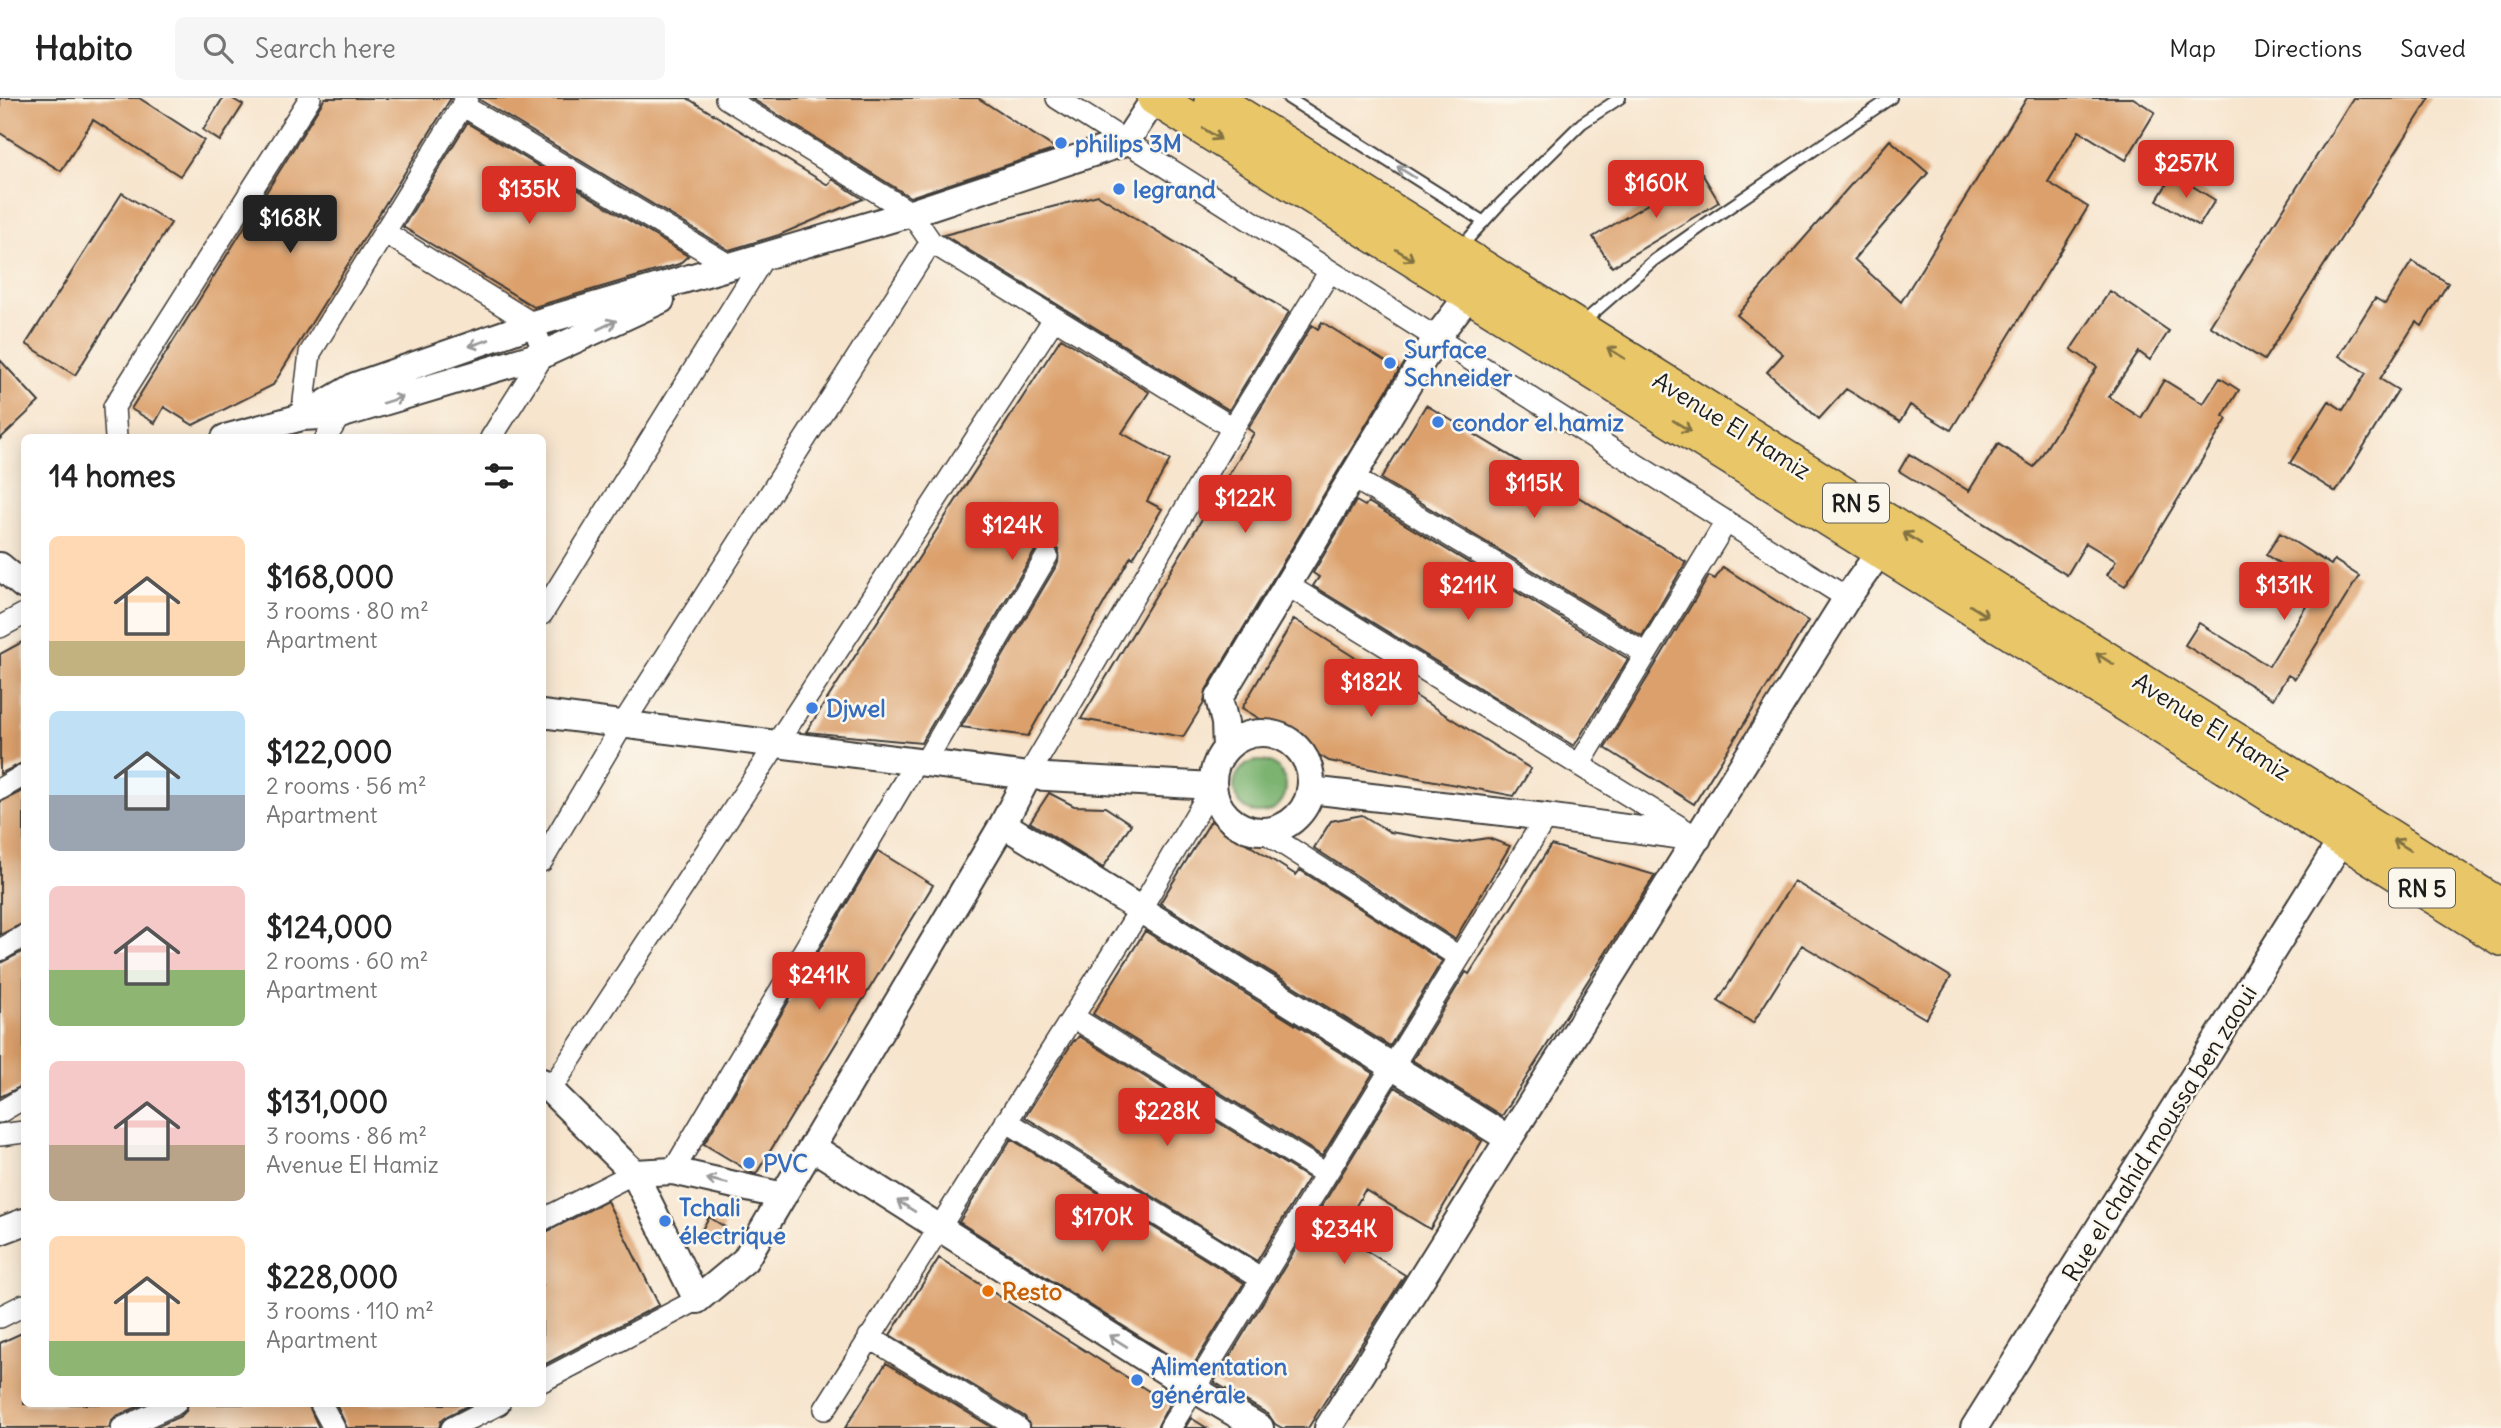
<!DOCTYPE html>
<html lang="en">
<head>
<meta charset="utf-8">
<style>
	body { margin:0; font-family:Delius,sans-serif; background:#f6f6f6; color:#222; height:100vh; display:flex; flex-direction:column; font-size:26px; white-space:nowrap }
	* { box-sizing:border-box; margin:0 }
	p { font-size:23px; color:#767676 }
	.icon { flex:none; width:38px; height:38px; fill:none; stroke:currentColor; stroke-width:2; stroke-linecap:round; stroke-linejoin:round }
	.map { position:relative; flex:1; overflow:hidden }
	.sheet { position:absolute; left:21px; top:336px; width:525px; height:973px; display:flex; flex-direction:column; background:#fff; border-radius:10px; box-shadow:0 4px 18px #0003 }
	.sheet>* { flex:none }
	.price { position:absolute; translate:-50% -60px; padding:0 16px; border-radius:7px; background:#d93025; color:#fff; font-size:23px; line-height:46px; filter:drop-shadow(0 2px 4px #0008) }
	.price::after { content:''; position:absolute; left:50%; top:42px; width:21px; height:16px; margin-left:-10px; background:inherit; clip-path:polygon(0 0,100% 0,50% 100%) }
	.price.on { background:#222; color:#fff }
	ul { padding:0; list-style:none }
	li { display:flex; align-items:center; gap:21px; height:175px; padding:0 28px }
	li span { display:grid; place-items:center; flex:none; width:196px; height:140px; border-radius:10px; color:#555 }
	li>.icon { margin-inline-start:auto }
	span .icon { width:84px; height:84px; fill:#fffc; stroke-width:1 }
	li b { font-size:30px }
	h2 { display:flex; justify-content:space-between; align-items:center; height:84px; padding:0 28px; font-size:30px }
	header { display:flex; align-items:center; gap:42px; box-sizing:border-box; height:98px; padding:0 35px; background:#fff; border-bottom:2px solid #e0e0e0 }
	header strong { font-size:33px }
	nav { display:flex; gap:38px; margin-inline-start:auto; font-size:24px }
	.search { width:490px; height:63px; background:#f6f6f6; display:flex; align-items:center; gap:18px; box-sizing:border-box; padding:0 24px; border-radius:10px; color:#767676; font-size:26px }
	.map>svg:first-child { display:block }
	.forest { fill:#7bb371; stroke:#4c6846; stroke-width:2 }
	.building { fill:#dba06c }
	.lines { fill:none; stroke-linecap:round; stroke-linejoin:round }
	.service-casing { stroke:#3d3a37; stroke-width:14 }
	.minor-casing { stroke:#3d3a37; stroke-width:24 }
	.tertiary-casing { stroke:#3d3a37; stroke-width:30 }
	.trunk-casing { stroke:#3d3a37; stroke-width:38 }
	.service { stroke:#fff; stroke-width:10 }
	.minor { stroke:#fff; stroke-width:21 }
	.tertiary { stroke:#fff; stroke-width:26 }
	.trunk { stroke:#e9c769; stroke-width:35 }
	.oneway { stroke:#827242 }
	.oneway2 { stroke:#999 }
	.shop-dot { fill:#3f7fe0; stroke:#fbf7ec; stroke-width:2.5 }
	.food-dot { fill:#e8710a; stroke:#fbf7ec; stroke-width:2.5 }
	.labels { text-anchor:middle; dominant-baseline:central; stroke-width:5; stroke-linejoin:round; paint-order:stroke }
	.shield { fill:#fbf7ec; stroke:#5f5e5a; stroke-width:2 }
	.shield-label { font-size:23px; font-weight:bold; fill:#1c1c1c }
	.shop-label { font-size:24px; font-weight:bold; fill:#366cbe; stroke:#fbf7ec; text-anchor:start }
	.street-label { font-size:24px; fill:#1c1c1c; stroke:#fbf7ec }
	.food-label { font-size:24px; font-weight:bold; fill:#c56008; stroke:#fbf7ec; text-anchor:start }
</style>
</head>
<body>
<header>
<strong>Habito</strong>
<div class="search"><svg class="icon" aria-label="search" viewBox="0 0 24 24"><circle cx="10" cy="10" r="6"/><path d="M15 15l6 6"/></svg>Search here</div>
<nav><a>Map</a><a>Directions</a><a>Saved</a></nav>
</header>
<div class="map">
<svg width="2501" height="1330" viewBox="0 0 2501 1330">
	<rect width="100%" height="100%" fill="#fbf7ec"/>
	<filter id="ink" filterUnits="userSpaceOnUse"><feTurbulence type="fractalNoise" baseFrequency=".0143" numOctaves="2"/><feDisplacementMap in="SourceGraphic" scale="14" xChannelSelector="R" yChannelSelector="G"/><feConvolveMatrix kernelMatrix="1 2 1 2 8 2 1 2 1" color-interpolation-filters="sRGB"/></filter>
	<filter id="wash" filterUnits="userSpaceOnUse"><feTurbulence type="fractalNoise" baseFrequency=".00686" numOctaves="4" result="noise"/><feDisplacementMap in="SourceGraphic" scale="28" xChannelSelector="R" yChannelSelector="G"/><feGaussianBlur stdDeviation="1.57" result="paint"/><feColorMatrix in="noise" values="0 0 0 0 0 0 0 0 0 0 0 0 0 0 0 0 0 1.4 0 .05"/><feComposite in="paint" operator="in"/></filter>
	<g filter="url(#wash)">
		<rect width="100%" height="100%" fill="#f7e5ce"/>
		<path class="forest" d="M1234 689a26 26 0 1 1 52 0a26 26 0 1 1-52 0Z"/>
		<g id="blocks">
			<path class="building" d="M0,0H139L204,42L180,78L93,22L61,73L0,35Z
				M223,0H231L243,7L220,43L203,32Z
				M325,0H451L273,287L193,327L164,309L155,325L131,311Z
				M480,0H687L828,87L832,81L863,101L779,137L729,152L480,2Z
				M751,0H978L1056,51L910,99Z
				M2027,0H2133L2155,14L2126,62L2079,33L2048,84L2088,109L1951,332L1910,307L1900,324L1846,291L1819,321L1767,274L1783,256L1737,217L1890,42L1928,75L1854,161L1901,204Z
				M2353,0H2430L2264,262L2210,228Z
				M467,25L688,158L679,166L534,209L403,129Z
				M1701,74L1719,104L1612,169L1593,139Z
				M2173,76L2215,102L2199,128L2157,102Z
				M122,95L171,125L75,277L26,246Z
				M1098,97L1289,214L1229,312L944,137Z
				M2412,163L2448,185L2422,228L2416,224L2380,281L2398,292L2336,394L2290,365L2329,303L2343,312L2366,275L2339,258L2375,200L2385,206Z
				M2110,193L2169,233L2150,262L2139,254L2109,299L2141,320L2164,282L2203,306L2220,280L2239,292L2223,318L2227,321L2125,488L2107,477L2116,463L2086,445L2067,477L1899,373L1909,356L1969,393L1998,346L2034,369L2097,269L2071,251Z
				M1322,224L1399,272L1206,592L1204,605L1183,639L1081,621L1254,335L1248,331L1312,227L1318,231Z
				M1061,240L1149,294L1122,335L1170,362L1147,403L1162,411L1133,460L1131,458L1028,638L961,629L1058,465L1059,452L1054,447L1048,445L1041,446L1036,451L921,645L806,634Z
				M0,262L39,304L0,341Z
				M1426,307L1686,464L1642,538L1381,381Z
				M1356,403L1365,408L1368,404L1628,561L1574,648L1313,488L1319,479L1313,475Z
				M2280,435L2331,467L2334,462L2359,478L2295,581L2288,577L2273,601L2185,547L2199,525L2269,568L2318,489L2266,457Z
				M1723,469L1808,523L1694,706L1605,650L1709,478L1715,481Z
				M1294,521L1531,671L1514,698L1329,663L1242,610Z
				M24,543V664L0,676V556Z
				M24,692V825L0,837V704Z
				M1049,695L1074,708L1105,709L1131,726L1103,770L1030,724Z
				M1362,717L1390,734L1457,745L1488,740L1510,748L1455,841L1314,750L1331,723Z
				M1211,723L1296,777L1300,772L1442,863L1390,948L1160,805Z
				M1551,747L1655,777L1502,1018L1412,962L1466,874L1469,876Z
				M878,753L933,787L756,1076L752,1075L704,1046Z
				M1794,783L1951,879L1926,921L1802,847L1753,925L1718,903Z
				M1145,833L1373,975L1322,1058L1093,916Z
				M24,853V987L0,999V865Z
				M1079,938L1308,1080L1257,1163L1025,1019L1074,942L1075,943Z
				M1395,989L1482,1043L1430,1131L1365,1092L1340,1136L1405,1177L1308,1330H1282L1275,1326L1268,1316L1214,1284Z
				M1011,1041L1244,1185L1191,1271L959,1124Z
				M607,1103L659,1207L542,1268V1136Z
				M709,1119L725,1129L715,1146L699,1137Z
				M939,1160L1169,1306L1157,1330H1031L1025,1319L890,1237Z
				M24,1234V1306H144L116,1318L111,1323L109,1330H0V1245Z
				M886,1265L993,1330H845Z
				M188,1306H308L319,1330H154L181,1318L186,1313Z
				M336,1306H471L445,1319L441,1323L439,1330H347Z
				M1191,1320L1207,1330H1185Z"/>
		</g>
	</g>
	<g filter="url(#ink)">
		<use href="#blocks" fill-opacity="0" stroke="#3d3a37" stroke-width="2"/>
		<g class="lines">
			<g class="service-casing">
				<path id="service" d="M1288,0L1484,124
					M1459,151L1500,106L1582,25L1620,0
					M1581,226L1653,163L1718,117L1891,0"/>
			</g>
			<g class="minor-casing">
				<path id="minor" d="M726,0L911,115L931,144L1233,330
					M1057,0L1847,500
					M462,7L732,169
					M384,134L533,226L544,256L491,340
					M302,319L310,255L467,0
					M116,340L114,309L310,0
					M326,340L340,317
					M1352,379L1646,556
					M1287,487L1693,737
					M542,516L764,159
					M0,529L24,516
					M925,664L1047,458
					M1579,667L1726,424
					M1028,678L1233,330L1330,173
					M0,691L24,677
					M1263,733L1459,859
					M542,763L623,626L931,144
					M0,852L24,838
					M1073,919L1326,1076
					M551,991L1054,221
					M0,1014L24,1000
					M1006,1023L1262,1181
					M0,1037L24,1034
					M673,1073L916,664
					M542,1122L634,1075
					M0,1219L24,1207
					M869,1239L1018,1330
					M542,1283L697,1202
					M321,1306L334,1330
					M825,1311L1140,812L1213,688
					M122,1330L175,1306
					M452,1330L499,1306
					M1170,1330L1546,719"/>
			</g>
			<g class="tertiary-casing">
				<path id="tertiary" d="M302,319L355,288L533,226L911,115L1126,44L1155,0
					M225,340L302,319L340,317L544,256L661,202
					M0,468L24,488
					M542,616L1028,678L1213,688
					M1213 684a49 49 0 1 1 98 0a49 49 0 1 1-98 0Z
					M1226,650L1225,625L1219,600L1436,240L1469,197
					M1310,692L1546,719L1698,740
					M1003,726L1509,1041
					M542,984L634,1075L697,1202L745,1162L1003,726L1028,678
					M812,1049L1194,1291L1260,1330
					M634,1075L673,1073L783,1098
					M0,1133L24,1124
					M1328,1330L1847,500L1881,452
					M1974,1330L2343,740"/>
			</g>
			<g class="trunk-casing">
				<path id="trunk" d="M1155,0L2501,840
					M1212,0L2501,809"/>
			</g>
			<use href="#service" class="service"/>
			<use href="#minor" class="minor"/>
			<use href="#tertiary" class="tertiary"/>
			<use href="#trunk" class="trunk"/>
		</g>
		<defs><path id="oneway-shaft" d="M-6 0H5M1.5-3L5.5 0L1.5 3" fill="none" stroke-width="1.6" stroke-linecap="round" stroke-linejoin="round" transform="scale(1.75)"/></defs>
		<g class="oneway">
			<use href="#oneway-shaft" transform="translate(1212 36) rotate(32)"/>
			<use href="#oneway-shaft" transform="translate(1405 157) rotate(32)"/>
			<use href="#oneway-shaft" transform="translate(1616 255) rotate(-148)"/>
			<use href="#oneway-shaft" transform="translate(1682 328) rotate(32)"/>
			<use href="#oneway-shaft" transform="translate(1912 440) rotate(-148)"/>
			<use href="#oneway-shaft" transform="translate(1979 513) rotate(32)"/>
			<use href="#oneway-shaft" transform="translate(2105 561) rotate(-148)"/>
			<use href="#oneway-shaft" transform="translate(2402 747) rotate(-148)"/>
		</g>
		<g class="oneway2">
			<use href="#oneway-shaft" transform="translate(1406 74) rotate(-148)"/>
			<use href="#oneway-shaft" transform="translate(607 227) rotate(-25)"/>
			<use href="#oneway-shaft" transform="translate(479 245) rotate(161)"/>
			<use href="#oneway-shaft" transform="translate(393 302) rotate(-17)"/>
			<use href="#oneway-shaft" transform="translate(717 1083) rotate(-167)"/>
			<use href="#oneway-shaft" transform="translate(906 1108) rotate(-148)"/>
			<use href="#oneway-shaft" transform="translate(1118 1243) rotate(-148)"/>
		</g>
	</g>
	<g class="shop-dot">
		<circle cx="1061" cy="45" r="7"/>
		<circle cx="1119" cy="91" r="7"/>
		<circle cx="1390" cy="265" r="7"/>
		<circle cx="1438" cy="324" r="7"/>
		<circle cx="812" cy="610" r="7"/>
		<circle cx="749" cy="1065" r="7"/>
		<circle cx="665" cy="1123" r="7"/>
		<circle cx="1137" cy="1282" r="7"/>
	</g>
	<circle class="food-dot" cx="988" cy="1193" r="7"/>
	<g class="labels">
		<g class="shield">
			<rect x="1823" y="385.5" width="66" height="39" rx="5"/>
			<rect x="2389" y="770.5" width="66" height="39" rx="5"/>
		</g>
		<g class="shield-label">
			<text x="1856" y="405">RN 5</text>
			<text x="2422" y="790">RN 5</text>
		</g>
		<g class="shop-label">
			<text x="1075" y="45">philips 3M</text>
			<text x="1133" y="91">legrand</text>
			<text x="1404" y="251">Surface<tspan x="1404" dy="28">Schneider</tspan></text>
			<text x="1452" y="324">condor el hamiz</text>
			<text x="826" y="610">Djwel</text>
			<text x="763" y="1065">PVC</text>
			<text x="679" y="1109">Tchali<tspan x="679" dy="28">électrique</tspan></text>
			<text x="1151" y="1268">Alimentation<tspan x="1151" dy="28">générale</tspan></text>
		</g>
		<g class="street-label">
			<text transform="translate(1732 327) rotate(32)">Avenue El Hamiz</text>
			<text transform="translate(2212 628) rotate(32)">Avenue El Hamiz</text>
			<text transform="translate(2159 1035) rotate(-58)">Rue el chahid moussa ben zaoui</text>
		</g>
		<g class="food-label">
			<text x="1002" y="1193">Resto</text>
		</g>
	</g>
</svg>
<b class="price" style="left:2186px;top:102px">$257K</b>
<b class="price" style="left:1656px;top:122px">$160K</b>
<b class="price" style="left:529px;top:128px">$135K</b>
<b class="price on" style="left:290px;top:157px">$168K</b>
<b class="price" style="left:1534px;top:422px">$115K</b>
<b class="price" style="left:1245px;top:437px">$122K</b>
<b class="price" style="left:1012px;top:464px">$124K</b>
<b class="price" style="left:1468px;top:524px">$211K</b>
<b class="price" style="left:2284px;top:524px">$131K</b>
<b class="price" style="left:1371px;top:621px">$182K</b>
<b class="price" style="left:819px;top:914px">$241K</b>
<b class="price" style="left:1167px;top:1050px">$228K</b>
<b class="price" style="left:1102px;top:1156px">$170K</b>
<b class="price" style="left:1344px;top:1168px">$234K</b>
<section class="sheet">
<h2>14 homes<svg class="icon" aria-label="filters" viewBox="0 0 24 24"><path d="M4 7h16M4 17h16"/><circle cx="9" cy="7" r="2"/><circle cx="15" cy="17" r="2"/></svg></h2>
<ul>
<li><span style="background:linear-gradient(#ffd9b3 75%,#c2b280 0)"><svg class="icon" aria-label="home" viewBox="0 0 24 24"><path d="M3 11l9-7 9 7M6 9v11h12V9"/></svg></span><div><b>$168,000</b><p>3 rooms · 80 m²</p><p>Apartment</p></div></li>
<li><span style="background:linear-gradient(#bfe0f5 60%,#9aa5b1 0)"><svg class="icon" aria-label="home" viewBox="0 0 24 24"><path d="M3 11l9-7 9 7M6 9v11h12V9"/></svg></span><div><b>$122,000</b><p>2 rooms · 56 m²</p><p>Apartment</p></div></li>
<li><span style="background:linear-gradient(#f6c9c9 60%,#8fb573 0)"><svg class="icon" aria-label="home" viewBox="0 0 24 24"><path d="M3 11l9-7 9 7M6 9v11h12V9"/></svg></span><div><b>$124,000</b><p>2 rooms · 60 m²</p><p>Apartment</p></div></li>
<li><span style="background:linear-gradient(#f6c9c9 60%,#b9a48a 0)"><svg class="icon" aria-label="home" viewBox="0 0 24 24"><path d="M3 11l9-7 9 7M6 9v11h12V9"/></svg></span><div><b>$131,000</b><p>3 rooms · 86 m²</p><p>Avenue El Hamiz</p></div></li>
<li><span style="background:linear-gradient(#ffd9b3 75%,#8fb573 0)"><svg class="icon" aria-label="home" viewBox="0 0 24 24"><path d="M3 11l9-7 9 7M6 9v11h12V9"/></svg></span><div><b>$228,000</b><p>3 rooms · 110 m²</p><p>Apartment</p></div></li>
</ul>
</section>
</div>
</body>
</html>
